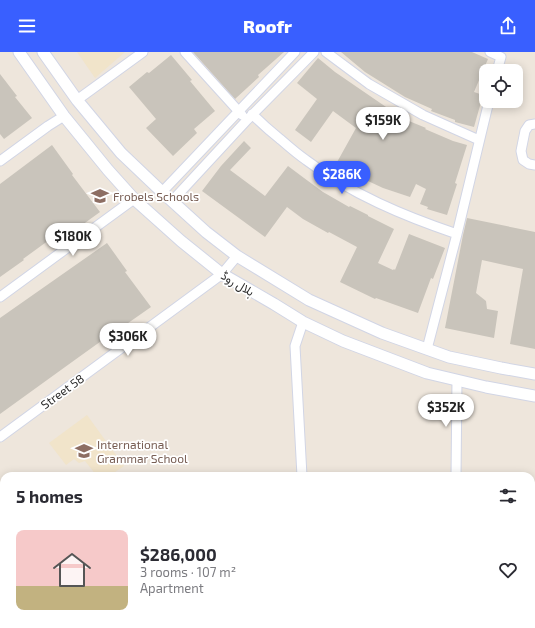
<!DOCTYPE html>
<html lang="en">
<head>
<meta charset="utf-8">
<style>
	body { margin:0; font-family:"Exo 2",Vazirmatn,sans-serif; background:#f7f7f7; color:#2b2b33; height:100vh; display:flex; flex-direction:column; font-size:15px; white-space:nowrap }
	* { box-sizing:border-box; margin:0 }
	p { font-size:13px; color:#7c7c81 }
	.icon { flex:none; width:22px; height:22px; fill:none; stroke:currentColor; stroke-width:2; stroke-linecap:round; stroke-linejoin:round }
	.map { position:relative; flex:1; overflow:hidden }
	.details { position:absolute; left:0px; top:420px; width:535px; height:156px; display:flex; flex-direction:column; background:#fff; border-radius:12px 12px 0 0; box-shadow:0 2px 10px #0003 }
	.details>* { flex:none }
	.controls { position:absolute; left:479px; top:12px; display:grid; gap:8px }
	.controls a { display:grid; place-items:center; width:44px; height:44px; border-radius:8px; background:#fff; box-shadow:0 2px 10px #0003; font-size:20px }
	.price { position:absolute; translate:-50% -34px; padding:0 9px; border-radius:14px; background:#fff; color:#222; font-size:13px; line-height:26px; filter:drop-shadow(0 1px 2px #0008) }
	.price::after { content:''; position:absolute; left:50%; top:24px; width:12px; height:9px; margin-left:-6px; background:inherit; clip-path:polygon(0 0,100% 0,50% 100%) }
	.price.active { background:#395fff; color:#fff }
	ul { padding:0; list-style:none }
	li { display:flex; align-items:center; gap:12px; height:100px; padding:0 16px }
	li span { display:grid; place-items:center; flex:none; width:112px; height:80px; border-radius:8px; color:#555 }
	li>.icon { margin-inline-start:auto }
	span .icon { width:48px; height:48px; fill:#fffc; stroke-width:1 }
	li b { font-size:17px }
	h2 { display:flex; justify-content:space-between; align-items:center; height:48px; padding:0 16px; font-size:17px }
	header { display:flex; justify-content:space-between; align-items:center; height:52px; padding:0 16px; background:#395fff; color:#fff; font-size:18px; font-weight:800 }
	.map>svg:first-child { display:block }
	.education { fill:#f1e4ca }
	.building { fill:#c9c4bb }
	.lines { fill:none; stroke-linecap:round; stroke-linejoin:round }
	.minor-casing { stroke:#d1d5e5; stroke-width:11 }
	.tertiary-casing { stroke:#d1d5e5; stroke-width:13 }
	.minor { stroke:#fff; stroke-width:9 }
	.tertiary { stroke:#fff; stroke-width:11 }
	.labels { text-anchor:middle; dominant-baseline:central; stroke-width:3.5; stroke-linejoin:round; paint-order:stroke }
	.education-label { font-size:12px; fill:#785e54; stroke:#fff; text-anchor:start }
	.street-label { font-size:12px; fill:#2b2b2b; stroke:#fff }
</style>
</head>
<body>
<header><svg class="icon" aria-label="menu" viewBox="0 0 24 24"><path d="M4 6h16M4 12h16M4 18h16"/></svg>Roofr<svg class="icon" aria-label="share" viewBox="0 0 24 24"><path d="M12 15V3M7 8l5-5 5 5M5 13v7h14v-7"/></svg></header>
<div class="map">
<svg width="535" height="576" viewBox="0 0 535 576">
	<rect width="100%" height="100%" fill="#eee6dc"/>
	<path class="education" d="M77,0H125L95,26Z
		M87,363L124,414L109,424H97L85,409L79,411L74,407L66,413L49,391Z"/>
	<path class="building" d="M193,0H284L258,23L259,25L235,47Z
		M341,0H472L488,7L474,40L483,43L474,75L455,70V68L431,59L432,57L405,45L365,20Z
		M171,3L192,28L190,29L215,59L194,77L197,81L173,104L146,76L156,67L129,35L147,20L149,21Z
		M318,6L335,20L389,57L409,69L426,76L425,77L453,89L467,93L455,131L457,132L447,163L427,157L428,155L420,152L426,137L416,132L410,145L383,136L351,121L336,112L356,76L333,59L311,90L295,78L317,47L297,31Z
		M0,22L17,44L15,45L32,66L4,87L0,82Z
		M244,89L251,96L230,118L265,144L288,114L304,126L323,140L349,155L350,154L368,163V164L394,177L378,211L393,218L394,217L395,218L409,182L445,196L433,227L431,226L418,261L376,246L375,247L340,230L357,195L329,180L328,181L303,167L287,155L265,185L202,139L221,114Z
		M52,93L73,122L72,123L100,160L71,181L67,175L23,207L24,208L0,225V132Z
		M467,166L535,180V297L510,292L523,217L482,208L476,241L486,249L487,257L498,259L494,286L445,276L463,183Z
		M107,191L127,219L125,220L151,255L111,283V282L72,310L0,362V266Z"/>
	<g class="lines">
		<g class="minor-casing">
			<path id="minor" d="M185,0L242,63
				M326,0L369,32L423,63L479,88
				M490,0L501,5L497,19
				M77,48L143,0
				M252,62C261,71 270,79 280,87C288,94 297,102 306,108C351,142 404,164 457,182
				M535,72L529,73L525,79L521,99L523,108L529,112L535,113
				M0,109L48,74L64,64
				M162,140L295,0
				M172,149L247,68L314,0
				M0,245L134,147
				M427,297L457,182L489,49
				M0,385L222,222L237,204
				M302,424L295,294L303,270
				M456,424L457,328
				M531,569L535,570
				M276,576L277,572
				M416,576L417,572"/>
		</g>
		<g class="tertiary-casing">
			<path id="tertiary" d="M19,0L64,64L108,118L134,147L181,189L222,222L274,252L303,270L343,289L427,321L486,335L535,344
				M43,0L77,48L121,101L162,140L206,180L237,204L309,248L382,281L449,305L501,316L535,322"/>
		</g>
		<use href="#minor" class="minor"/>
		<use href="#tertiary" class="tertiary"/>
	</g>
	<defs>
		<g id="school-bare" transform="scale(1.38)"><path d="M0-5L7-2L0 1L-7-2ZM-4 1L0 2.5L4 1V4Q0 6-4 4Z" fill="#8d6e63" stroke="#fff" stroke-width="2.5" paint-order="stroke"/></g>
	</defs>
	<g fill-rule="evenodd">
		<use href="#school-bare" x="100" y="144"/>
		<use href="#school-bare" x="84" y="399"/>
	</g>
	<g class="labels">
		<g class="education-label">
			<text x="113" y="144">Frobels Schools</text>
			<text x="97" y="392">International<tspan x="97" dy="14">Grammar School</tspan></text>
		</g>
		<g class="street-label">
			<text transform="translate(238 231) rotate(31)">ہلال روڈ</text>
			<text transform="translate(62 339) rotate(-36)">Street 58</text>
		</g>
	</g>
</svg>
<div class="controls">
<a><svg class="icon" aria-label="locate" viewBox="0 0 24 24"><circle cx="12" cy="12" r="6"/><path d="M12 2v4M12 18v4M2 12h4M18 12h4"/></svg></a>
</div>
<b class="price" style="left:383px;top:89px">$159K</b>
<b class="price active" style="left:342px;top:143px">$286K</b>
<b class="price" style="left:73px;top:205px">$180K</b>
<b class="price" style="left:128px;top:305px">$306K</b>
<b class="price" style="left:446px;top:376px">$352K</b>
<section class="details">
<h2>5 homes<svg class="icon" aria-label="filters" viewBox="0 0 24 24"><path d="M4 7h16M4 17h16"/><circle cx="9" cy="7" r="2"/><circle cx="15" cy="17" r="2"/></svg></h2>
<ul>
<li><span style="background:linear-gradient(#f6c9c9 70%,#c2b280 0)"><svg class="icon" aria-label="home" viewBox="0 0 24 24"><path d="M3 11l9-7 9 7M6 9v11h12V9"/></svg></span><div><b>$286,000</b><p>3 rooms · 107 m²</p><p>Apartment</p></div><svg class="icon" aria-label="heart" viewBox="0 0 24 24"><path d="M12 20l-8-8c-3-5 5-10 8-4 3-6 11-1 8 4z"/></svg></li>
</ul>
</section>
</div>
</body>
</html>
